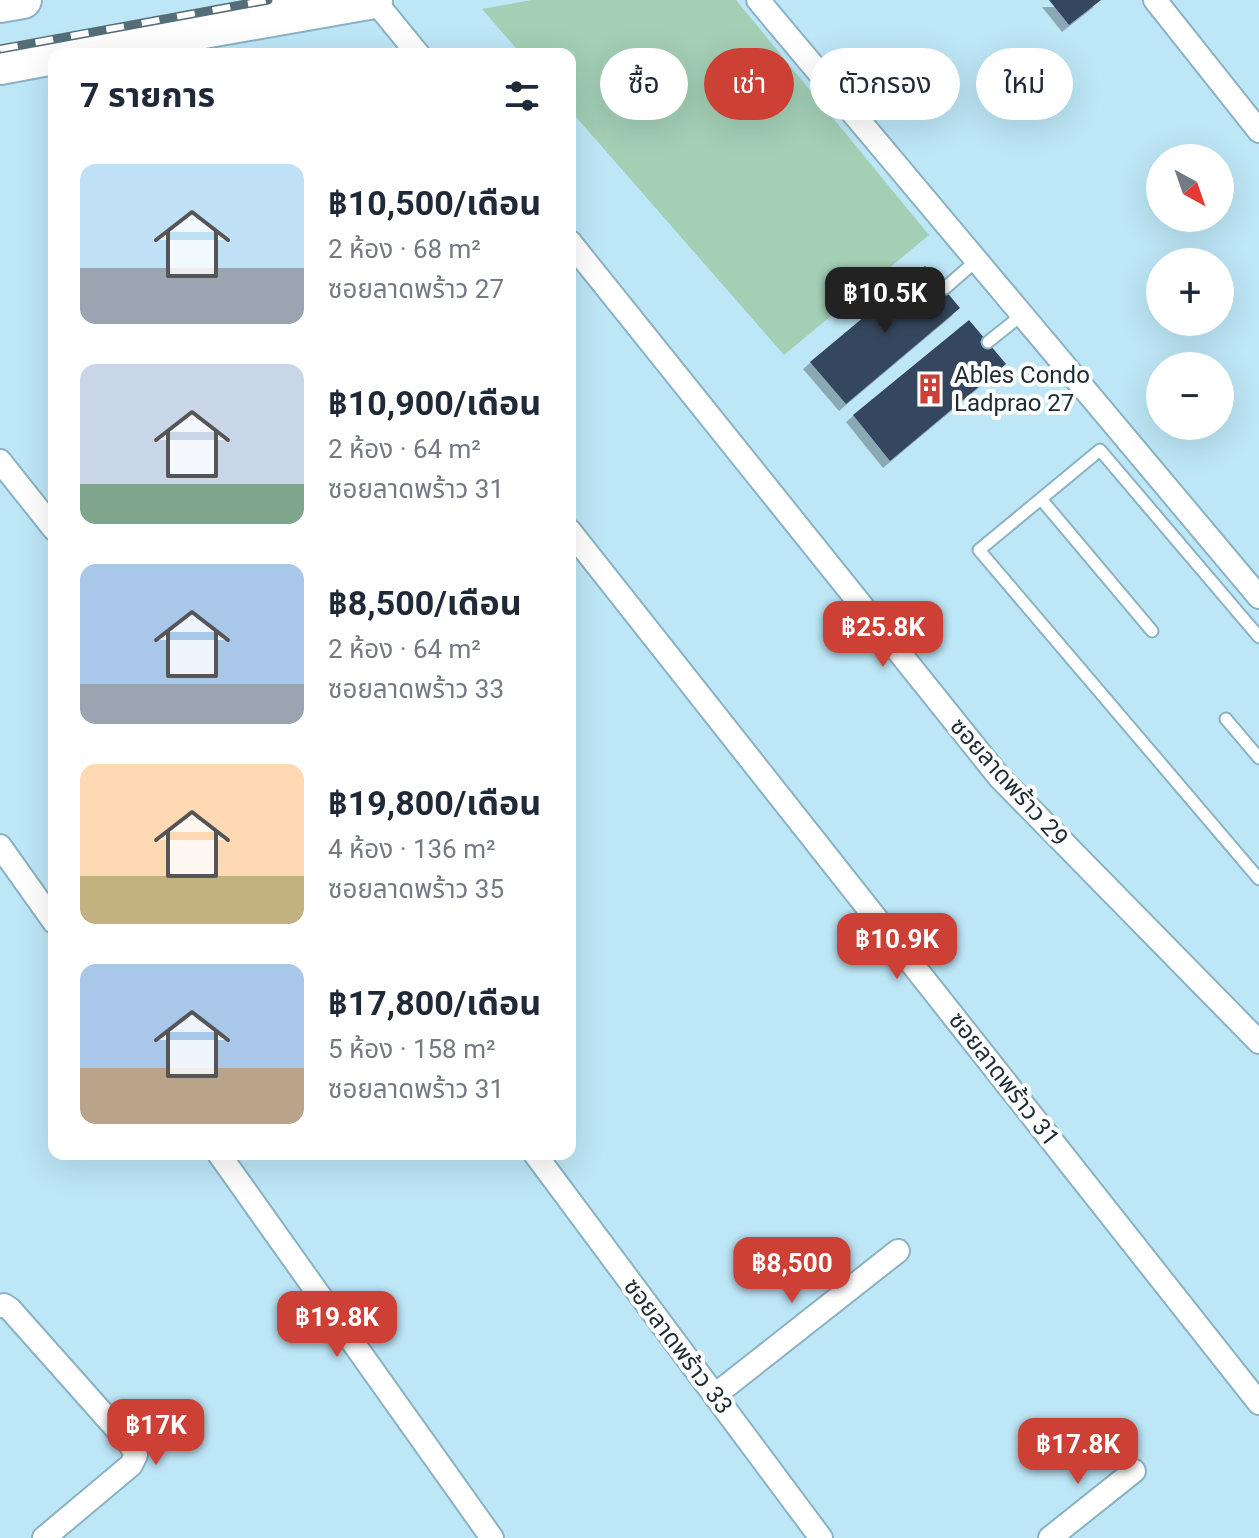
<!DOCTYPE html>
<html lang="th">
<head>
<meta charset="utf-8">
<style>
	body { margin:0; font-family:Roboto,"Noto Sans Thai",sans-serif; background:#f6f6f7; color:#1f2937; height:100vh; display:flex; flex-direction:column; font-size:30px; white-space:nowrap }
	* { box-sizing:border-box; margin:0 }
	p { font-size:26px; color:#747a83 }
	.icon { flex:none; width:44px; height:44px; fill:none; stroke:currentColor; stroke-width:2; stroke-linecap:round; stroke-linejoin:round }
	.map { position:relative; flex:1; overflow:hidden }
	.side { position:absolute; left:48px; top:48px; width:528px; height:1112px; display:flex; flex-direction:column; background:#fff; border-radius:16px; box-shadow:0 8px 32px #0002 }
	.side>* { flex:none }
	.guide { position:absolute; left:600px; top:48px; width:538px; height:72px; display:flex; gap:16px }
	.needle { width:52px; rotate:140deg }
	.controls { position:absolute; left:1146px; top:144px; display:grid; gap:16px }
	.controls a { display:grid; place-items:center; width:88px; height:88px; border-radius:50%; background:#fff; box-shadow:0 8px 32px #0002; font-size:40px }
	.price { position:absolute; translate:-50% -68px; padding:0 18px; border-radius:16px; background:#cd4035; color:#fff; font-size:26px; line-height:52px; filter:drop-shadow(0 2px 4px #0008) }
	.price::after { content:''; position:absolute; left:50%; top:48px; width:24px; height:18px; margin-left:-12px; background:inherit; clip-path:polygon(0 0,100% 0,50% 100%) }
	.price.selected { background:#222; color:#fff }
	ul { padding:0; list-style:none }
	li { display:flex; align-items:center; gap:24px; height:200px; padding:0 32px }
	li span { display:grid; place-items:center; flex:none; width:224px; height:160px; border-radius:16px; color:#555 }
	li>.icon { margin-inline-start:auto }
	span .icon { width:96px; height:96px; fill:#fffc; stroke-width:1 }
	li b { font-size:34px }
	h2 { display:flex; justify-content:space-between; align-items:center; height:96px; padding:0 32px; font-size:34px }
	.pill { padding:0 28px; border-radius:36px; background:#fff; box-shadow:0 8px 32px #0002; font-size:28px; line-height:72px }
	.pill.selected { background:#cd4035; color:#fff }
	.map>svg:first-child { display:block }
	.green { fill:#a3cfb5 }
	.building { fill:#34465f; filter:url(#shadow) }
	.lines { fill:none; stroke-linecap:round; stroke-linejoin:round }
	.lane-casing { stroke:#8ab2c2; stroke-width:15 }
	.street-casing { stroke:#8ab2c2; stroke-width:26 }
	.primary-casing { stroke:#8ab2c2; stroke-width:40 }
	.lane { stroke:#fff; stroke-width:11 }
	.street { stroke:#fff; stroke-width:22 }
	.primary { stroke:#fff; stroke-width:36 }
	.rail-casing { stroke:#546d76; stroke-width:9 }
	.rail { stroke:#fff; stroke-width:6; stroke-dasharray:18; stroke-linecap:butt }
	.labels { text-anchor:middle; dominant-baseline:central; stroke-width:8; stroke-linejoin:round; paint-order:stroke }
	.poi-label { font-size:24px; fill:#1c2c32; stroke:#fff; text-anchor:start }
	.street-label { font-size:24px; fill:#1c2c32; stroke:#fff }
</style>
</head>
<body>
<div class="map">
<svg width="1259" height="1538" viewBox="0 0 1259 1538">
	<defs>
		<filter id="shadow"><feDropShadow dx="-7" dy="7" stdDeviation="0" flood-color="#0004"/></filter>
	</defs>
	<rect width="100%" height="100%" fill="#bde6f6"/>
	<path class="green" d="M532,0H736L929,235L784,355L570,110V54H521L482,9Z"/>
	<path class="building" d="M1049,0H1101L1069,25Z
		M925,266L960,308L846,404L810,362Z
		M969,320L1006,364L890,461L853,415Z"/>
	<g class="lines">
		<g class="lane-casing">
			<path id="lane" d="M945,288L977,260
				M988,342L1023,314
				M1041,499L1152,631
				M1259,637L1100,450L979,550L1259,879
				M1226,719L1259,758"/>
		</g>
		<g class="street-casing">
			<path id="street" d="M374,0L418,54
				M758,0L1259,597
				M1155,0L1259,131
				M570,242L1000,778L1259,1042
				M0,461L54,529
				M570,531L1259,1403
				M0,846L54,922
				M219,1154L492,1538
				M535,1154L821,1538
				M0,1306L4,1305L10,1309L130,1444L136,1455L131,1465L44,1538
				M715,1395L898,1251
				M1050,1538L1134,1471"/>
		</g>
		<g class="primary-casing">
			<path id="primary" d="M0,4L23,0
				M67,54L374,0
				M0,66L54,56"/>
		</g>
		<use href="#lane" class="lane"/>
		<use href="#street" class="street"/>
		<use href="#primary" class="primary"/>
		<g class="rail-casing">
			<path id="rail" d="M0,49L268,0"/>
		</g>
		<use href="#rail" class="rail"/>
	</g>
	<defs>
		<g id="building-bare" transform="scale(2.4)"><path d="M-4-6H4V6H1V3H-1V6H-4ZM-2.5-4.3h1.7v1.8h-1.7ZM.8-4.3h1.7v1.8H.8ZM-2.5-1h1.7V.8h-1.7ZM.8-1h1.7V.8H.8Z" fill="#cd4035" stroke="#fff" stroke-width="2.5" paint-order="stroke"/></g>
	</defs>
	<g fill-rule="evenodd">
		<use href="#building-bare" x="930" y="389"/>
	</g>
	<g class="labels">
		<g class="poi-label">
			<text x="954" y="375">Ables Condo<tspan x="954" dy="28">Ladprao 27</tspan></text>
		</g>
		<g class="street-label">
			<text transform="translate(1009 782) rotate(48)">ซอยลาดพร้าว 29</text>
			<text transform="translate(1004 1079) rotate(52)">ซอยลาดพร้าว 31</text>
			<text transform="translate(678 1346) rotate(53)">ซอยลาดพร้าว 33</text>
		</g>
	</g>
</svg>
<div class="controls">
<a><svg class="needle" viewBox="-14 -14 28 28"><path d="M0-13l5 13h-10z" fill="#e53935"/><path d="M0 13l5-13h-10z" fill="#747a83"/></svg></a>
<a>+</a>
<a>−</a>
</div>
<b class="price selected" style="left:885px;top:335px">฿10.5K</b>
<b class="price" style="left:883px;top:669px">฿25.8K</b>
<b class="price" style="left:897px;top:981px">฿10.9K</b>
<b class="price" style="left:792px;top:1305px">฿8,500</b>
<b class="price" style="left:337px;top:1359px">฿19.8K</b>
<b class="price" style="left:156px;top:1467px">฿17K</b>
<b class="price" style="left:1078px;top:1486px">฿17.8K</b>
<div class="guide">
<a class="pill">ซื้อ</a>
<a class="pill selected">เช่า</a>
<a class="pill">ตัวกรอง</a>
<a class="pill">ใหม่</a>
</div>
<section class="side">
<h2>7 รายการ<svg class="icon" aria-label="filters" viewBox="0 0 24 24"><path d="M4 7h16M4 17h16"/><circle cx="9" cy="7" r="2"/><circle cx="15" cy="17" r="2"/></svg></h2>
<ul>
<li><span style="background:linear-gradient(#bfe0f5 65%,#9aa5b1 0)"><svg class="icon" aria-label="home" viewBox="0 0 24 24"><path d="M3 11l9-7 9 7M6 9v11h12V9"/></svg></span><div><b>฿10,500/เดือน</b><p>2 ห้อง · 68 m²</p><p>ซอยลาดพร้าว 27</p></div></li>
<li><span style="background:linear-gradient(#c9d6e8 75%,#7fa58c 0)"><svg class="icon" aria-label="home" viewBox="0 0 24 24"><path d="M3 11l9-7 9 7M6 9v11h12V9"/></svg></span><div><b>฿10,900/เดือน</b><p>2 ห้อง · 64 m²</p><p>ซอยลาดพร้าว 31</p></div></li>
<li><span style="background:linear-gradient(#a9c7e8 75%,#9aa5b1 0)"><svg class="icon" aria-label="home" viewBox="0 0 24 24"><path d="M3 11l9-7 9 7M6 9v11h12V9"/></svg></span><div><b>฿8,500/เดือน</b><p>2 ห้อง · 64 m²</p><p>ซอยลาดพร้าว 33</p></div></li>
<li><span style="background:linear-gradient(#ffd9b3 70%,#c2b280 0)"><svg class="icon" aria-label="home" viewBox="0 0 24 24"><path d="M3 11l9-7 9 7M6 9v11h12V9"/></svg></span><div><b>฿19,800/เดือน</b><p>4 ห้อง · 136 m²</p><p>ซอยลาดพร้าว 35</p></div></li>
<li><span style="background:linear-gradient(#a9c7e8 65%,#b9a48a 0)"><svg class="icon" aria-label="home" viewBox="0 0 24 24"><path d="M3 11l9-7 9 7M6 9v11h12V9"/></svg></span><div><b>฿17,800/เดือน</b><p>5 ห้อง · 158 m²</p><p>ซอยลาดพร้าว 31</p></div></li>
</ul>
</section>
</div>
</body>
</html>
